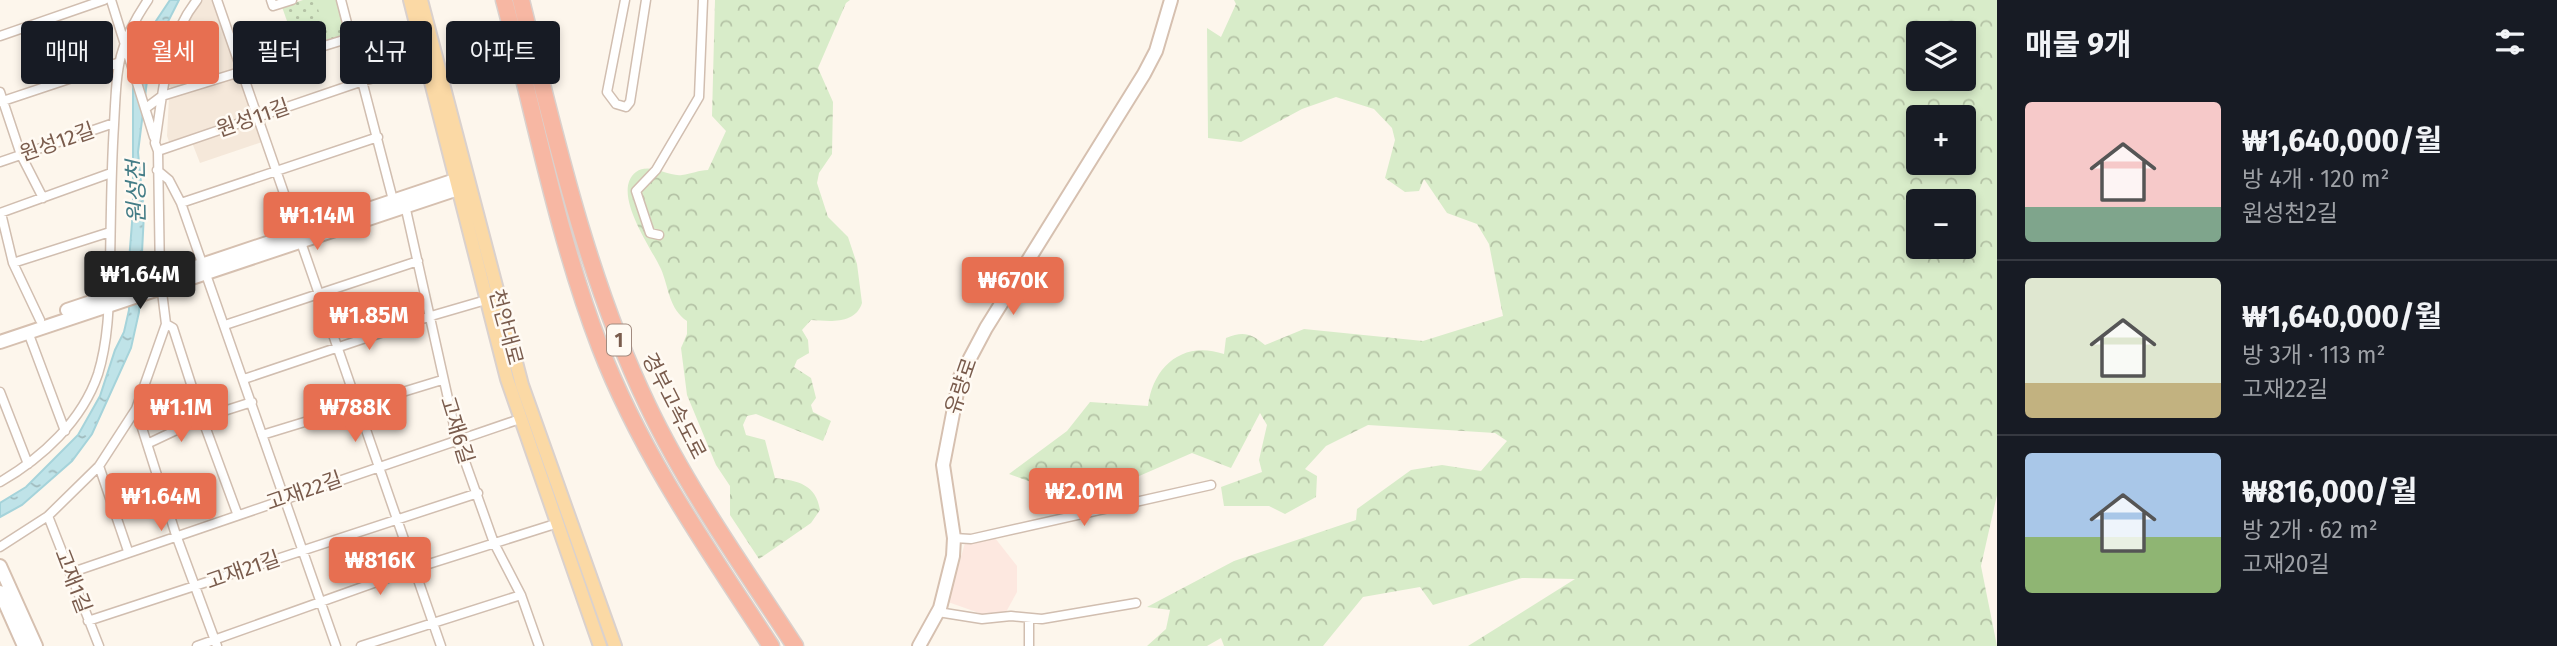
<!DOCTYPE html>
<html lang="ko">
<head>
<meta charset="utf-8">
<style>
	body { margin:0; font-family:"Fira Sans","Noto Sans KR",sans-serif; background:#242831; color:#f1f3f6; height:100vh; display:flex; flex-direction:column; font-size:26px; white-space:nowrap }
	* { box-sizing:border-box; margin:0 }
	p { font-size:23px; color:#9ea1a6 }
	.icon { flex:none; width:38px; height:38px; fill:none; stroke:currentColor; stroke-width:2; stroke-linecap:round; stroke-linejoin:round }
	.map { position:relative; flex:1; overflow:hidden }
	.details { display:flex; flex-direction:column; background:#171b24; width:560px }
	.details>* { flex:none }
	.top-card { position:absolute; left:21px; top:21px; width:665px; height:63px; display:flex; gap:14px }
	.tools { position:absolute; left:1906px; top:21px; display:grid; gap:14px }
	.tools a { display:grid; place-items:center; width:70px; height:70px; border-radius:7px; background:#171b24; box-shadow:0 4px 10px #0003; font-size:35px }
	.price { position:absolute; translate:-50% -60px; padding:0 16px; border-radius:7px; background:#e76f51; color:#fff; font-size:23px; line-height:46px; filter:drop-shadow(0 2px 4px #0008) }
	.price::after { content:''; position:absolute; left:50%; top:42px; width:21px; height:16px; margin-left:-10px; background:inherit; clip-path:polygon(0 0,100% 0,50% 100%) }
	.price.selected { background:#222; color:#fff }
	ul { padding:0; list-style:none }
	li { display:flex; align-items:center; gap:21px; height:175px; padding:0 28px }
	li+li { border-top:2px solid #363941 }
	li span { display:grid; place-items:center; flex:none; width:196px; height:140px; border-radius:7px; color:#555 }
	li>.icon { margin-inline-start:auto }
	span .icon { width:84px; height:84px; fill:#fffc; stroke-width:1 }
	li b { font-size:30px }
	h2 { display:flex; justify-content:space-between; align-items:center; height:84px; padding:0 28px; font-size:30px }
	.tag { padding:0 24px; border-radius:7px; background:#171b24; box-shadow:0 4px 10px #0003; font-size:24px; line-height:63px }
	.tag.selected { background:#e76f51; color:#fff }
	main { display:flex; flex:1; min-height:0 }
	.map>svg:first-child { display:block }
	.residential { fill:#f5e8da }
	.commercial { fill:#fde8e0 }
	.green { fill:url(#green-dots) }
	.forest { fill:url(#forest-crowns); fill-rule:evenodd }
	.pitch { fill:#d8ecc9 }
	.water { fill:url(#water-ripples); stroke:#a5d3da; stroke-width:2 }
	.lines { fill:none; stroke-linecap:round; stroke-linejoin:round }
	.street-casing { stroke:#d1beb0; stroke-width:11 }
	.secondary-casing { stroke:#d6c0b0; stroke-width:16 }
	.primary-casing { stroke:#dad1cd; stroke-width:16 }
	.highway-casing { stroke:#dad1cd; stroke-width:19 }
	.street { stroke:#fff; stroke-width:8 }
	.secondary { stroke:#fff; stroke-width:12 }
	.primary { stroke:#fbd9a5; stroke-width:12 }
	.highway { stroke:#f7b7a3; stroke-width:16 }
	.labels { text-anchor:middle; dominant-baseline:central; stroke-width:5; stroke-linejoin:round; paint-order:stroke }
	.shield { fill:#fffaf3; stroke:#a28b7f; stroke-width:2 }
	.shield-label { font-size:19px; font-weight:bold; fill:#7a5c4d }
	.street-label { font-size:21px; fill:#7a5c4d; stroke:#fffaf3 }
	.water-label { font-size:23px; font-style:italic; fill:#437c86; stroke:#fffaf3 }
</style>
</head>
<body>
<main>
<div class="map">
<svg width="1997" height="646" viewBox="0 0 1997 646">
	<defs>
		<pattern id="green-dots" width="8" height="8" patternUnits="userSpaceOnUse" patternTransform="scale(1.75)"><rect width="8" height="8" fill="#d8ecc9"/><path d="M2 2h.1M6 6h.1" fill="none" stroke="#b4c2a5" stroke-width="1.8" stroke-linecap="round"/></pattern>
		<pattern id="forest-crowns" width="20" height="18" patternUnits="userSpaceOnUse" patternTransform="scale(1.75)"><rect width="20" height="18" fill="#d8ecc9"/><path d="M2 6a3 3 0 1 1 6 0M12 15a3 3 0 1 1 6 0" fill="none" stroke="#b4c2a5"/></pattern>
		<pattern id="water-ripples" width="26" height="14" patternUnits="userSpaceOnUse" patternTransform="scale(1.75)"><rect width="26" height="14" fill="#bfe3e8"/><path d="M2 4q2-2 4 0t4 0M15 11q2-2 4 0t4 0" fill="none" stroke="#a0bbbe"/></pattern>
	</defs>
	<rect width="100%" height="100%" fill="#fdf6ec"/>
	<path class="residential" d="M202,0H219L238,69L173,88L168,86V71L180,33Z
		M240,76L265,141L200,163L191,140L171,147L167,136L169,98Z"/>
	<path class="commercial" d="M995,538L1017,566V592L1006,612L982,614L948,602L965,543Z"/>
	<path class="green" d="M303,0H346L353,26L349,33L297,49L282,7Z"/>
	<path class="forest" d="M715,0H850L846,3L818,68L833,102L832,154L819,173L817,183L828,217L848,237L857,264L862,303C855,325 829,321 811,320L802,330L808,340L809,353L797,360L794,367L811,378L816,398L811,405L813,412L831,421L823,441L756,414L747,416L743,425L746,435L765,440L775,478C798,481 816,484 820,510L811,523L759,559L730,515V486L716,465L687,395L681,348L687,334V321C669,309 669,288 661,269C652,249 610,192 636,172C650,162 667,177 682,175C691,174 699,170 708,170L726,131L712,116Z
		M1234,0H1997V495L1981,566L1997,646H1468L1575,579L1522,578L1433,605L1420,587L1363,597L1323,646H1224L1221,638L1207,646H1147L1166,629L1170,610L1147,607L1234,561L1356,520L1357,509L1411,470L1442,465L1481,471L1507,441L1495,433L1368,425L1326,446L1305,469L1317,476L1316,497L1285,514L1269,506H1224L1221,487L1262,472L1259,460L1267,425L1260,413L1231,468L1192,453L1130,480L1069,496L1009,474L1067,431L1090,402L1148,406C1153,366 1183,340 1224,354L1226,338C1243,331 1251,333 1265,345L1304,329L1423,341L1503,316L1489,244L1477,224L1447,213L1424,179L1419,191L1405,192L1385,178L1395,140L1392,128L1374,109L1336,97L1302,109L1241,142L1208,138L1207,28L1221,37L1236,4ZM1918,33H1964V79H1918ZM1918,117H1964V163H1918ZM1918,201H1964V247H1918Z"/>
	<path class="pitch" d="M322,0H336L343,24L324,29L316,2Z"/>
	<path class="water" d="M170,0H179L150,57L138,152L144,213L139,312L131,348L92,434L72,461L22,505L0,517V503L26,487L78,435L100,396L115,350L124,332L129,310L128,274L133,210V89L144,39Z"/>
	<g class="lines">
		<g class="street-casing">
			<path id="street" d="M111,0L154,137
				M217,0L441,646
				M271,0L273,6L292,0
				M341,0L393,200
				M625,0L607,92L616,104L626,107L630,102L646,0
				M0,36L104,0
				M0,92L21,155L43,198
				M0,102L117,63
				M146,108L162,96L350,38
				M158,151L363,81L428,64
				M0,162L114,123
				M157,170L169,180L181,203L336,646
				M181,203L378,137
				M405,205L457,439L494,543L521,595L539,646
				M0,213L111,173
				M1,213L13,263L40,320
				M659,235L650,233L636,191L656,170L699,97L703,0
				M13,263L110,232
				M166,324L173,328L202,418L237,513
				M225,325L418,261
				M28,332L65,431
				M244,379L431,316L486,300
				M0,392L28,464
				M136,409L176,535L217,646
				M262,435L442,380
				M149,443L202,418L252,402
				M99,466L128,551
				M0,482C42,458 82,421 98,374C109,338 109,301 110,263C111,217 111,171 114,125C117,70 116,47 148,0
				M48,516L99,646
				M954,538L971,539L1211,485
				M0,547L48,516L99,466L136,409L166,324L160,276L158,151L155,143C163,94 165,40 197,0
				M70,573L520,419
				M938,612L982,619L1011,616L1042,619L1136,603
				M1029,619V646
				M88,621L478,493
				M197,646L413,569L555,524
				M361,646L521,595"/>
		</g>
		<g class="secondary-casing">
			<path id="secondary" d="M67,310L464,177
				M0,342L467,186
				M0,566L36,646
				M0,592L24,646
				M919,646L940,608L953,556L954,538L943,465L960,377L986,328L1144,74L1156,51L1171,0"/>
		</g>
		<g class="primary-casing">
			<path id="primary" d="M410,0L507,379L600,646
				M421,0L522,385L615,646"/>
		</g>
		<g class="highway-casing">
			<path id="highway" d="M504,0C535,116 557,235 600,347C641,454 709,551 771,646
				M521,0C555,136 587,279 648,406C688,490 744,568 795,646"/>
		</g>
		<use href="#street" class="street"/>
		<use href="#secondary" class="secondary"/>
		<use href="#primary" class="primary"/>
		<use href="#highway" class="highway"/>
	</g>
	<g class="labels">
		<rect class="shield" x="607" y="324.5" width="24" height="31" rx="5"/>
		<g class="shield-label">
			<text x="619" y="340">1</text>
		</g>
		<g class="street-label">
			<text transform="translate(253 118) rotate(-19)">원성11길</text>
			<text transform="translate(57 142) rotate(-19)">원성12길</text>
			<text transform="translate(506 327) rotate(75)">천안대로</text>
			<text transform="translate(961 386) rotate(-71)">유량로</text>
			<text transform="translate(674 406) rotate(63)">경부고속도로</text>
			<text transform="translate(457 430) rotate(73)">고재6길</text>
			<text transform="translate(304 491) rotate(-19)">고재22길</text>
			<text transform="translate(243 570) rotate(-19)">고재21길</text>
			<text transform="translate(73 581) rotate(69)">고재1길</text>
		</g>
		<g class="water-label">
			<text transform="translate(136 192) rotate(-91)">원성천</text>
		</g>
	</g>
</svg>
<div class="tools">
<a><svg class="icon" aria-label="layers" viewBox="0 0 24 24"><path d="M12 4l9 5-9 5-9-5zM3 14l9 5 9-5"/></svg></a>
<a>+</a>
<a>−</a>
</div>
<b class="price" style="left:317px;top:252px">₩1.14M</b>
<b class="price selected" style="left:140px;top:311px">₩1.64M</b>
<b class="price" style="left:1013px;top:317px">₩670K</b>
<b class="price" style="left:369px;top:352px">₩1.85M</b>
<b class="price" style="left:181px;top:444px">₩1.1M</b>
<b class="price" style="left:355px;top:444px">₩788K</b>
<b class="price" style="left:1084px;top:528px">₩2.01M</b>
<b class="price" style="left:161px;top:533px">₩1.64M</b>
<b class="price" style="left:380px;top:597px">₩816K</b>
<div class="top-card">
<a class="tag">매매</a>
<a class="tag selected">월세</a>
<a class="tag">필터</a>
<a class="tag">신규</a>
<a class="tag">아파트</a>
</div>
</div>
<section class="details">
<h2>매물 9개<svg class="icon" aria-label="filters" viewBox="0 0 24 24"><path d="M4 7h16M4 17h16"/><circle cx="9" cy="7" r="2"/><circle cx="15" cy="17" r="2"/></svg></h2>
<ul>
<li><span style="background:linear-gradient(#f6c9c9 75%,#7fa58c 0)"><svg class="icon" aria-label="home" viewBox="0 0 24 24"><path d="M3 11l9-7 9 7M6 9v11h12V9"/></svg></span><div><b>₩1,640,000/월</b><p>방 4개 · 120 m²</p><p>원성천2길</p></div></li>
<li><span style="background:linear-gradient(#dfe7d0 75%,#c2b280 0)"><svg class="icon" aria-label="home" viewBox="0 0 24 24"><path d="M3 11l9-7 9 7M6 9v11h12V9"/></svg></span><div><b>₩1,640,000/월</b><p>방 3개 · 113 m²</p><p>고재22길</p></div></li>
<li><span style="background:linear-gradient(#a9c7e8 60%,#8fb573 0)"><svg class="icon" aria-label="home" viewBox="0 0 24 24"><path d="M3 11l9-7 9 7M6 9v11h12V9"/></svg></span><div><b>₩816,000/월</b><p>방 2개 · 62 m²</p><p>고재20길</p></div></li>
</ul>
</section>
</main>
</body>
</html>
